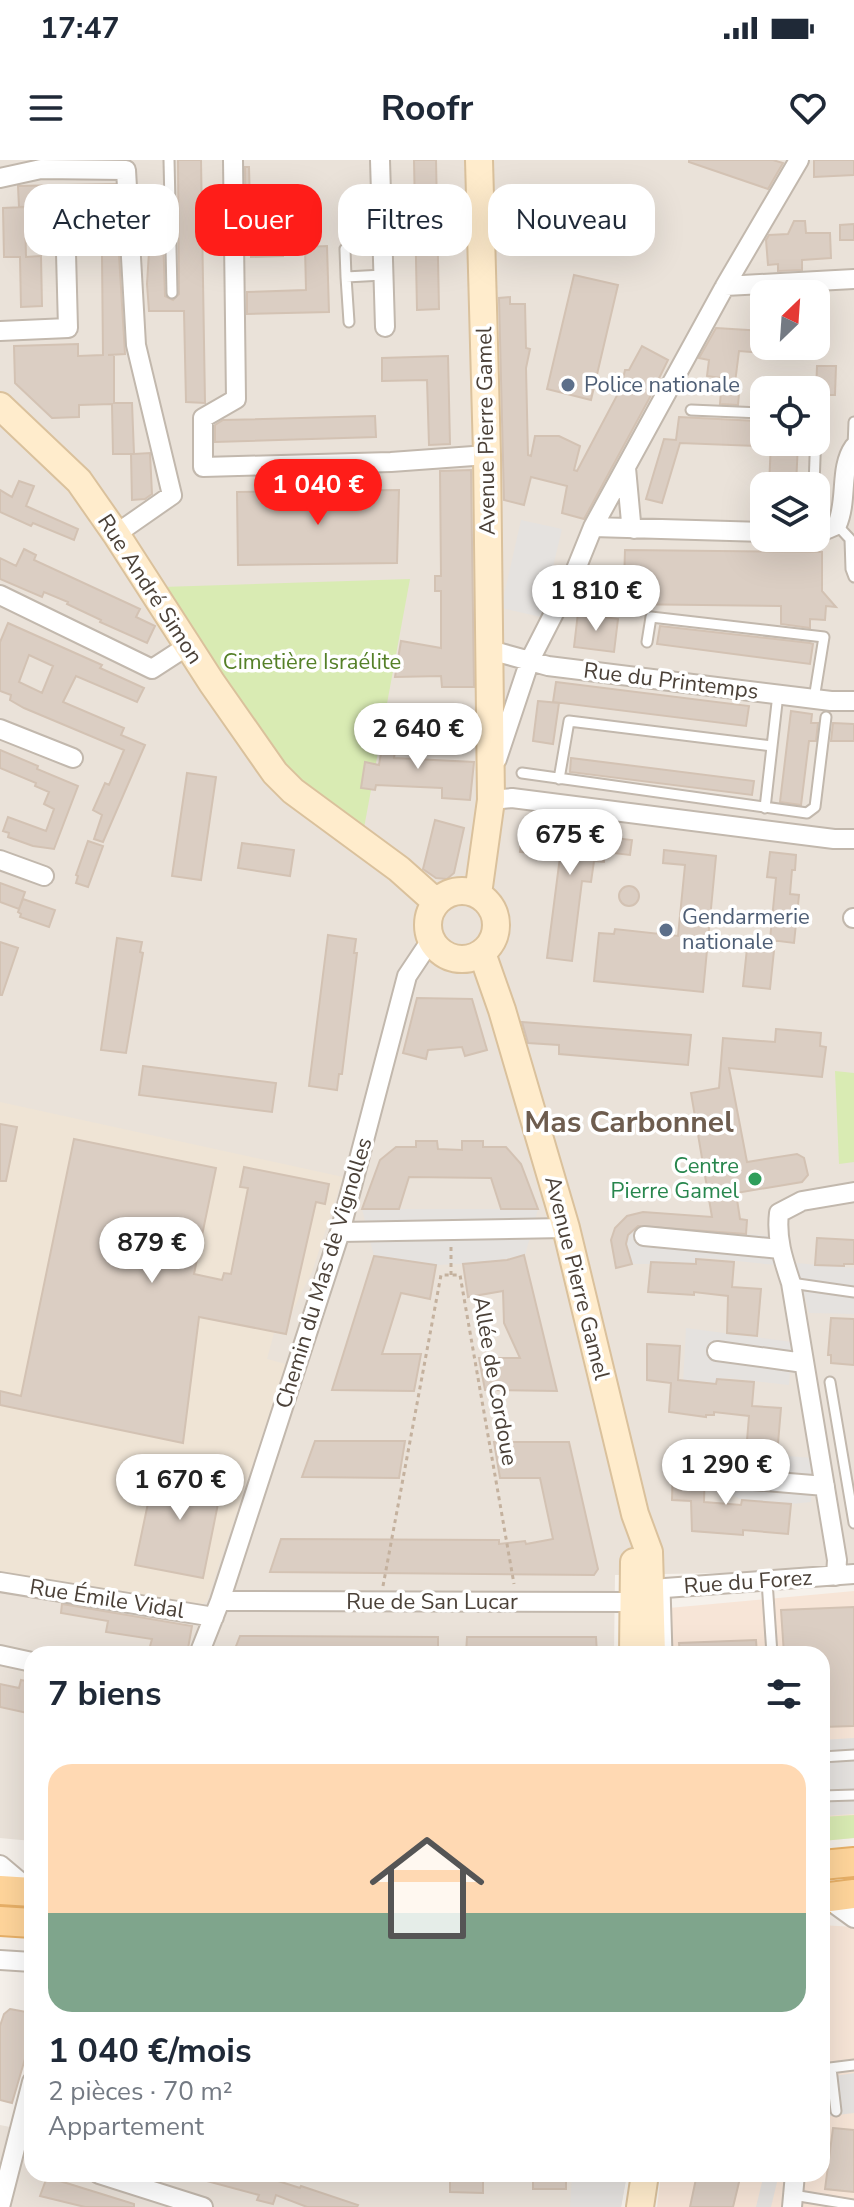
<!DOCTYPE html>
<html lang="fr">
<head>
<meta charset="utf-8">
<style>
	body { margin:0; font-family:"Nunito Sans",sans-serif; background:#f2f2f3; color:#1f2937; height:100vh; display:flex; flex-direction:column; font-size:30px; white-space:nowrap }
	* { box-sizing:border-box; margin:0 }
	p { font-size:26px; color:#747a83 }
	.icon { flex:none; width:44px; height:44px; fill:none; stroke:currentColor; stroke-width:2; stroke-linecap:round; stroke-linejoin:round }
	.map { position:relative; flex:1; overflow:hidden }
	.drawer { position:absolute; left:24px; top:1486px; width:806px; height:536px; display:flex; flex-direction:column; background:#fff; border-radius:24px; box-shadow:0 8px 32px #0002 }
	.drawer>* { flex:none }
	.guide { position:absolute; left:24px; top:24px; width:806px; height:72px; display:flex; gap:16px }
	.needle { width:52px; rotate:25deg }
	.tools { position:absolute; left:750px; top:120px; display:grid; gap:16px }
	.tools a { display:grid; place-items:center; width:80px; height:80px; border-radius:16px; background:#fff; box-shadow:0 8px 32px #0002; font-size:40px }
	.price { position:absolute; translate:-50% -68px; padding:0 18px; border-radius:28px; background:#fff; color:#222; font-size:26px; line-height:52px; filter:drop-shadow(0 2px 4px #0008) }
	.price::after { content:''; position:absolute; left:50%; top:48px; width:24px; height:18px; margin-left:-12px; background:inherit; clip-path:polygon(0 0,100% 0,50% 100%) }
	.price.selected { background:#ff1d19; color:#fff }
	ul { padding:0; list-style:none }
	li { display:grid; align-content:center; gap:16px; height:424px; padding:0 24px }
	li span { display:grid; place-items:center; height:248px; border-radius:24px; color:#555 }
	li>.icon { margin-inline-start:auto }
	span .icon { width:144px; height:144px; fill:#fffc; stroke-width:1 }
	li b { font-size:34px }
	h2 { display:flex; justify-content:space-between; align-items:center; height:96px; padding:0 24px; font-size:34px }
	.chip { padding:0 28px; border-radius:24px; background:#fff; box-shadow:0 8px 32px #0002; font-size:28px; line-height:72px }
	.chip.selected { background:#ff1d19; color:#fff }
	.status { display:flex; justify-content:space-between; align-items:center; height:56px; padding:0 40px; background:#fff; direction:ltr }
	.status svg { height:22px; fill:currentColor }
	header { display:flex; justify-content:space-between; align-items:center; height:104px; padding:0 24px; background:#fff; font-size:36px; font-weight:700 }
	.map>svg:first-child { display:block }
	.residential { fill:#eae2d9; fill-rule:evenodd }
	.commercial { fill:#f7e5d7 }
	.education { fill:#efe4d5 }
	.green { fill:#d9ebb3 }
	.parking { fill:#e5e2df }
	.building { fill:#dbcec3; stroke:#d3c2b3; stroke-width:2; fill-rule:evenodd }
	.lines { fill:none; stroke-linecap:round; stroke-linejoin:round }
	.lane-casing { stroke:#c2b8ad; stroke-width:13 }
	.street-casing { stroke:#c2b8ad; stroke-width:22 }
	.secondary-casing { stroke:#dac19c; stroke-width:30 }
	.primary-casing { stroke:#e8b067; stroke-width:32 }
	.path { stroke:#c4b19e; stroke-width:3; stroke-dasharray:4 4; stroke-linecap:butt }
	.lane { stroke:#fff; stroke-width:9 }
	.street { stroke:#fff; stroke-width:18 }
	.secondary { stroke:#ffeccc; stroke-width:26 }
	.primary { stroke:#ffd59b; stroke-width:28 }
	.service-dot { fill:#5c6f8a; stroke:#fff; stroke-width:3 }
	.leisure-dot { fill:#2e9e5b; stroke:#fff; stroke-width:3 }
	.labels { text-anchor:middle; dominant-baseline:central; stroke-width:7; stroke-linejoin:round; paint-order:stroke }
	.service-label { font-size:22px; fill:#4e5e75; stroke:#fff; text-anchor:start }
	.street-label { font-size:22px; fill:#4b4138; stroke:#fff }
	.park-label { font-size:22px; fill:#558028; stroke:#fff }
	.leisure-label { font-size:22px; fill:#27864d; stroke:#fff; text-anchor:end }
	.district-label { font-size:30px; font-weight:bold; fill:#6e5d4f; stroke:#fff }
</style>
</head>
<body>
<div class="status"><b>17:47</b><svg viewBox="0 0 49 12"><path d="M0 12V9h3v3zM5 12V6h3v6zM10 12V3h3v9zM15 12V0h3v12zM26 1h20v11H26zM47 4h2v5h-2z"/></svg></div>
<header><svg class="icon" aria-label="menu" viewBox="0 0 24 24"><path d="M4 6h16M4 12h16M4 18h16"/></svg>Roofr<svg class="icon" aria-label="heart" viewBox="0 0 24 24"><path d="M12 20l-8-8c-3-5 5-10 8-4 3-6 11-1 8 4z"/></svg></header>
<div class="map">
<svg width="854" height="2047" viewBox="0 0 854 2047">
	<rect width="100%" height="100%" fill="#f6f1eb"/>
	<path class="residential" d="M0,0H854V1410L615,1415L614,1494H32V1681L0,1678ZM764,134H816V186H764ZM764,230H816V282H764ZM764,326H816V378H764Z
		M32,1886V2014H627L621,2047H0V1965L10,1967Z"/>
	<path class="commercial" d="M854,1431V1678L822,1681V1494H669V1448Z
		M822,1765L854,1767V2047H657L661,2014H822Z"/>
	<path class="education" d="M0,942L343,1017L312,1112L289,1158L286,1174L274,1173L267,1199L286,1204L207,1441L197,1448L0,1417Z"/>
	<path class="green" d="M410,419L364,668L297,621L162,427Z
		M835,911L854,913V1002L839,1004Z
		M854,1655V1678L822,1681V1657Z"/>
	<path class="parking" d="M521,360L562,369L541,457L501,448Z
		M362,1049H538L525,1095L484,1103L436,1105L374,1096Z
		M642,1066L769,1076L775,1105L708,1098L697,1099L696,1106L670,1101V1104H632L626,1084L628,1075Z
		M796,1103L854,1108V1154L809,1153Z
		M686,1168L792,1182L789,1225L728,1218L717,1219L716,1226L683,1223Z
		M711,1290L813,1298L811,1342L791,1344L742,1340L715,1326Z
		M854,1578V1654L822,1656V1580Z
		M854,1913V1953L822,1957V1918Z
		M572,2014H627L621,2047H570Z
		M764,2014H779L771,2047H756Z"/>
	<path class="building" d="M178,0H201L205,243L186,242L184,151H149L147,124L152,43H162L165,136L173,140L179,134Z
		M414,0H436L439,149L417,150Z
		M689,0H773L783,3L768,29L689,2Z
		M814,0H854V15L814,17Z
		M245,7H249L251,84H246Z
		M115,24L116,44L19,47L18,26Z
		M25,47L26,97L41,96L42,146L21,147L20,97H4L3,48Z
		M794,61H805L806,73H830L831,98L802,100V110L778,111V104L768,105L766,80L769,75L788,74Z
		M854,64V80H840V65Z
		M283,83V96L251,97V84Z
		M327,86L329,152L247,154V132L306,130L305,87Z
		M102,95H119L125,194L108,195H114V243H132L134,294L150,293L152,334L145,339L132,340L131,294H134H113L112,244L79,245V257L52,258L15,223L14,186L78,184V196L103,195Z
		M574,115L618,125L591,240L547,229Z
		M510,137V144H525L526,188L530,189L526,208L528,295L531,296L535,276H559L580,286L574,310L577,311L621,228L625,210H629L642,186L668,200L649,239L584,359L562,353L567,326L531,317L524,345L504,340L499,138Z
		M716,168L764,171L763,193L739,191L735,223H740L738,245L720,244L722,218L707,216L709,200L699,198Z
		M448,196L450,284L429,285L427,220L382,221V198Z
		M817,206H836L835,235H816Z
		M375,256L376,277L215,282V265L223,260Z
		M679,257L757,261L756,286L680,283L662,343L646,339L664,279L676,280Z
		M771,282H798L796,326H769Z
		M471,310L474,527H442L441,516L395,517L401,481L441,488V431H435V416H441L440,311Z
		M19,321L34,326L26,346L78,369L74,380L33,363L31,366L0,352V330L12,337Z
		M399,330L397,403L238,405L237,332Z
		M24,389L36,395L34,400L140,449L136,457L155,466L147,483L100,462L101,460L67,444L68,442L44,432L42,437L0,419V398L16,406Z
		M625,390L822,392V431L836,447L826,446L825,460L810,459V468L781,464V446L619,444L612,435L624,423Z
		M578,453L618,459L614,492L574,487Z
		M8,463L102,505L100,508L144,528L137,542L76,516L63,542L124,568L121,575L145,585L103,682L94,679L102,655L93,650L105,623L109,625L124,590L24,548L10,540L11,535L0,531V482ZM29,495L53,506L42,533L19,522Z
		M660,466L810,483L813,484L810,504L657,484Z
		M556,522L749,546L746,566L553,542Z
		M538,541L559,543L553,584L533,581Z
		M791,551L812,554L811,563H818L816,581H809L801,645L780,642Z
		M386,563L399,565L394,598L474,602L470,640L442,638V628L376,625L375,630L361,628L365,602L379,605Z
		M833,563L854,564V581H831Z
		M0,590L38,606L37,609L78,626L54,689L33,686L8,677L9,673L3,671L8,657L46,671L54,649L44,644L49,632L35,626L36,623L0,608Z
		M571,598L754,621L752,635L570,612Z
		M187,613L216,617L201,720L172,716Z
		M435,660L464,668L454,713L447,719L436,718L423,709Z
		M523,667L632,680L630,695L605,692L604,702L594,701L591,722L582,721L572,801L547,798L560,697L520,692Z
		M88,681L103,686L88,727L76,723L78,716L76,715Z
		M242,683L294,690L290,716L238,708Z
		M664,690L716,696L703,832L594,821L599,773L614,774L615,769L678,776L685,705L663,703Z
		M770,692L796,695L795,710H792L790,734L799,735L794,783L770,780L776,718L767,717Z
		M0,723L25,732L19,749L0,742Z
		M619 736a10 10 0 1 1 20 0a10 10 0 1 1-20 0Z
		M23,739L55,750L49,767L20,757L21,754L18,752Z
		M328,775L356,779L354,793H357L342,914H339L337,930L309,926Z
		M117,778L142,782L140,792L143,793L126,893L101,890Z
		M748,779L775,781L770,829L743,826Z
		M0,782L18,788L2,835H0Z
		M417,838L472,839L487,890L465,896L462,887L428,890L426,899L403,893Z
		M522,862L691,875L688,905L559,894V885L528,883Z
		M776,869L821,873L820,886L826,887L822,917L729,908L747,1002L797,994L804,998L808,1015L802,1022L736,1033L740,1059L747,1060L746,1074L638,1066L628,1075L626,1084L632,1104L616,1108L611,1080L615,1068L627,1056L643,1052L712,1057L691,933L719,928L723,878L775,882Z
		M143,906L276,923L272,952L139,935Z
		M0,964L17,967L6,1021H0Z
		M74,979L216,1008L194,1114L222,1120L224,1113L231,1114L248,1028L240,1027L244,1007L329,1024L325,1044L316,1042L286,1174L199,1157L183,1283L0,1245V1231L21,1236Z
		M416,981H437L438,989L462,990V981H483V987H506L521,1004L538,1049H501L491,1018L409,1017L399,1049H362L380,1000L396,987H416Z
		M817,1078L854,1080V1104H844V1106L815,1105Z
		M524,1095L557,1231L485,1230L479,1198H520L504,1163L503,1131L468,1137L463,1104L507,1100Z
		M374,1096L436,1105L430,1139L401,1133L382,1194H421L414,1231L332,1230Z
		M696,1099L734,1102L732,1127L761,1129L757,1176L727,1173L728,1136L694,1132V1135L648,1132L651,1102L696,1104Z
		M831,1158L854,1159V1205L831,1203V1195H828Z
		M647,1184L680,1186L678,1220L716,1224L717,1219L754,1222L752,1246L781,1248L777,1295L746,1293L749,1256L714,1252V1255H706V1257L669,1252L671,1223L647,1220Z
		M315,1281H405L399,1318L302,1317Z
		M494,1282H569L598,1409L594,1415L270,1412L281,1379L499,1380V1384L525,1381L526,1384L553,1379L540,1318H500Z
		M200,1301L218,1305L215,1322L222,1324L203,1418L135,1405L155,1310L196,1318Z
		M673,1303L705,1305L704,1342L741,1345L742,1340L791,1344L788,1374L743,1370V1375L692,1371L691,1341L672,1340Z
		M62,1444L192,1466L187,1494H148L152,1479L106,1472L108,1461L61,1453Z
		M854,1447V1566L822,1567V1494H784L781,1450Z
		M240,1476L438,1477V1494H233Z
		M467,1477H596L597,1494H466Z
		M756,1480L757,1494H680L679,1483Z
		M21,1520L32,1522V1554L0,1547V1524L19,1528Z
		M10,1849L32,1853L29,1885L12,1943L0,1940V1866L4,1854Z
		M833,1968L854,1970V2032L825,2029Z
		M193,2014H256L300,2028L301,2026L358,2045L357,2047H307L276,2035L273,2044L257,2040L259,2035L192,2017Z
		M450,2014H483V2033L450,2032Z
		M533,2014H566V2029H533Z
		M697,2014H741L733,2047H690Z
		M47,2017L134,2044V2047H85L40,2036Z"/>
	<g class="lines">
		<g class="lane-casing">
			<path id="lane" d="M169,0L172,133
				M345,89L346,117L383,115
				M346,117L349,162
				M691,250L761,253L764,256
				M853,287L854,262
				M814,326L816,270
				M837,365L850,379L851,409L854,417
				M647,482L651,457L824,477L814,539
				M522,613L807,653L815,647L826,557
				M559,619L569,561L772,586
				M765,648L778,534
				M791,1123L854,1132
				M830,1222L854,1363
				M767,1421L772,1494
				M665,1428L667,1494
				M822,1597L854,1595
				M822,1636L854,1635
				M831,1908L836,1951
				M822,1909L854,1905
				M793,2035L854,2045"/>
		</g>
		<g class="street-casing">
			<path id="street" d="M233,0L236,239L203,258V307L391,302L487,295
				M380,0L385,167
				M0,18L41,9L126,10L136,185L172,335L116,374
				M725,126L854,119
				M0,171L68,168L66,93
				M626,308L631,362L634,369
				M593,367L764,372
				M816,374L837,365C848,340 839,308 854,287
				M0,435L152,509L189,485
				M490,490L548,506L831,541H854
				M0,569L73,598
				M497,599L530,500L574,414L593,367L725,126L799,0
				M491,640L512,638L834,679H854
				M0,700L44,716
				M853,758H854
				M340,1072L566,1068
				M644,1076L780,1089
				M717,1191L804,1203
				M742,1319L825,1326
				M836,1416L837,1400L791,1123C783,1099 776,1078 779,1053L802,1041L854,1032
				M0,1422L214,1457
				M220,1441L633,1442L665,1428L854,1414
				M199,1494L220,1441L340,1072L407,816L431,780
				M0,1495L32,1502
				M0,1705L32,1732
				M825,1737L854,1758
				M0,1800L32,1802
				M99,2014L203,2047
				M0,2047L32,1922
				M792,2047L795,2014"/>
		</g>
		<g class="secondary-casing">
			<path id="secondary" d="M0,246L79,321L116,374L212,523L275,613L293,631L399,709L436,742
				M428 765a34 34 0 1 1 68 0a34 34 0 1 1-68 0Z
				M478,734L491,640L487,295L479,0
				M482,793L502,850L566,1068L635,1354L649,1392L652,1494
				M633,1494L634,1402
				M640,2047L645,2014"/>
		</g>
		<g class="primary-casing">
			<path id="primary" d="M822,1705L854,1702
				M0,1730L32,1732
				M822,1738L854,1734
				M0,1761L32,1763"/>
		</g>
		<path class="path" d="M451,1115V1087
			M383,1426L441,1115H460L514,1424"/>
		<use href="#lane" class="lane"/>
		<use href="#street" class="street"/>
		<use href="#secondary" class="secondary"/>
		<use href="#primary" class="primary"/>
	</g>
	<g class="service-dot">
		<circle cx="568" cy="225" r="8"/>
		<circle cx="666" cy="770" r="8"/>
	</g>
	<circle class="leisure-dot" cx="755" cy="1019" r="8"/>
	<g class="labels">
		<g class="service-label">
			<text x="584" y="225">Police nationale</text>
			<text x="682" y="757">Gendarmerie<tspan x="682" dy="25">nationale</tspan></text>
		</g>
		<g class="street-label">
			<text transform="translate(486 271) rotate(-91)">Avenue Pierre Gamel</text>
			<text transform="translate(150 429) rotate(57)">Rue André Simon</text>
			<text transform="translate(671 521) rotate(7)">Rue du Printemps</text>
			<text transform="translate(324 1113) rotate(-73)">Chemin du Mas de Vignolles</text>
			<text transform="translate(577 1118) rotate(76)">Avenue Pierre Gamel</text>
			<text transform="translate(495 1221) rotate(80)">Allée de Cordoue</text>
			<text transform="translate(748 1422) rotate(-4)">Rue du Forez</text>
			<text transform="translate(107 1439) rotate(9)">Rue Émile Vidal</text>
			<text x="432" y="1442">Rue de San Lucar</text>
		</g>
		<g class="park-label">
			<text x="312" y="502">Cimetière Israélite</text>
		</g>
		<g class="leisure-label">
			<text x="739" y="1006">Centre<tspan x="739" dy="25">Pierre Gamel</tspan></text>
		</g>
		<g class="district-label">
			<text x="629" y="962">Mas Carbonnel</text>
		</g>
	</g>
</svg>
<div class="tools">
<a><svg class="needle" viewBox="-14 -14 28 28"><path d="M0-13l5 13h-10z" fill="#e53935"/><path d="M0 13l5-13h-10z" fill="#747a83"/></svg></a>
<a><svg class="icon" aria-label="locate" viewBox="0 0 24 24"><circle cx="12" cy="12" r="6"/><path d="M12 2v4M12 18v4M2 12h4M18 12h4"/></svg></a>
<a><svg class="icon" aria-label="layers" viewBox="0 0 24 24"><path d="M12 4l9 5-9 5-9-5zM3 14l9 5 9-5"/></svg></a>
</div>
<b class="price selected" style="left:318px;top:367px">1 040 €</b>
<b class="price" style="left:596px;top:473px">1 810 €</b>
<b class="price" style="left:418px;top:611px">2 640 €</b>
<b class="price" style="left:570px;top:717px">675 €</b>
<b class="price" style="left:152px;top:1125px">879 €</b>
<b class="price" style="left:726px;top:1347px">1 290 €</b>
<b class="price" style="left:180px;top:1362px">1 670 €</b>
<div class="guide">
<a class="chip">Acheter</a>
<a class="chip selected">Louer</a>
<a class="chip">Filtres</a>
<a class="chip">Nouveau</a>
</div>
<section class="drawer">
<h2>7 biens<svg class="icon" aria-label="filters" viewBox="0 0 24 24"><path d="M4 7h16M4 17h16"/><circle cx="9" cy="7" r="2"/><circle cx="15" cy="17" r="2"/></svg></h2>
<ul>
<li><span style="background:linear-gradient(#ffd9b3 60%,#7fa58c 0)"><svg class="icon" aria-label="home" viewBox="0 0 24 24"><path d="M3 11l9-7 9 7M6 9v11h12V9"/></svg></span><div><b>1 040 €/mois</b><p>2 pièces · 70 m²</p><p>Appartement</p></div></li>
</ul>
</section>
</div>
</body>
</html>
